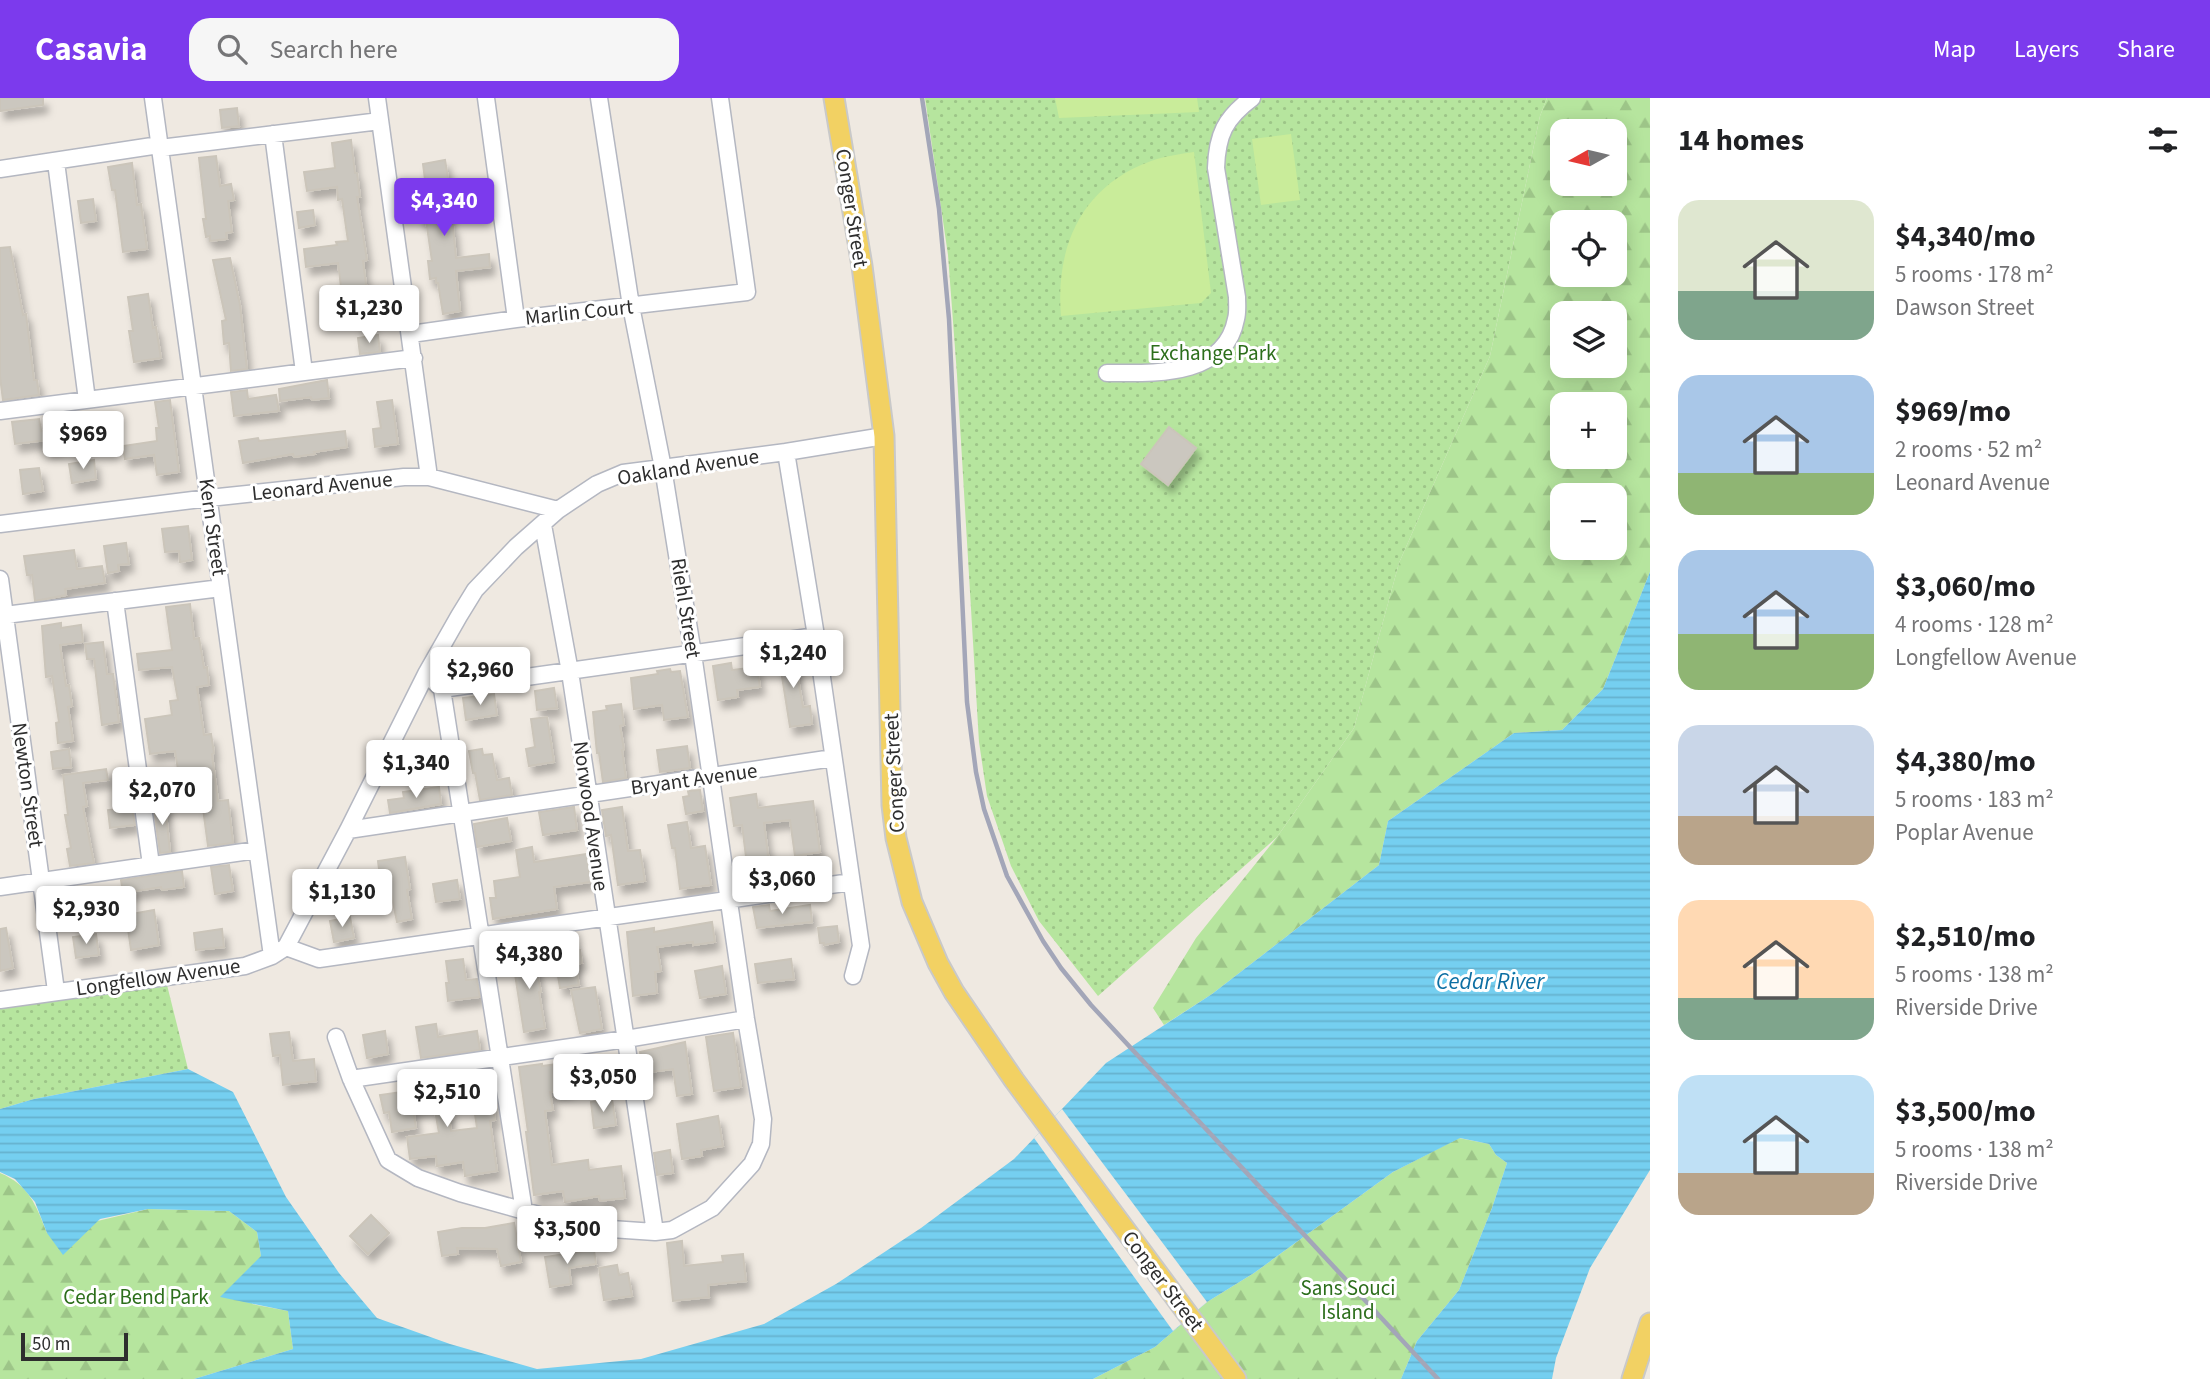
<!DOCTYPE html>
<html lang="en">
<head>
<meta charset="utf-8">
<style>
	body { margin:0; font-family:"Source Sans 3",sans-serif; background:#f6f6f6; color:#202124; height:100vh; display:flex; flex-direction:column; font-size:26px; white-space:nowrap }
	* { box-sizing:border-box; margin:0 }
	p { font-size:23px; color:#757577 }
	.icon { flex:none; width:38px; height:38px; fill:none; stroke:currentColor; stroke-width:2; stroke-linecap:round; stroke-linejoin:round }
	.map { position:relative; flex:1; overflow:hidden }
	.panel { display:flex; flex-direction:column; background:#fff; width:560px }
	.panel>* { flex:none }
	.needle { width:46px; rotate:262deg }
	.fabs { position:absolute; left:1550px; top:21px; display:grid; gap:14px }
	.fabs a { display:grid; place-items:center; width:77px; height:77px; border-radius:14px; background:#fff; box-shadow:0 4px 18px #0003; font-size:35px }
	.scale { position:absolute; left:21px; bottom:18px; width:107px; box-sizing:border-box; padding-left:7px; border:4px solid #2e2e2e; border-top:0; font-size:19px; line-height:24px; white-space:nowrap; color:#2e2e2e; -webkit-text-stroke:5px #fff; paint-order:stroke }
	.price { position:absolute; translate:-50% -60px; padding:0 16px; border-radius:7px; background:#fff; color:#222; font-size:23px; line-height:46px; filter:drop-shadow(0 2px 4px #0008) }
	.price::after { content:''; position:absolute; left:50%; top:42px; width:21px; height:16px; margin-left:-10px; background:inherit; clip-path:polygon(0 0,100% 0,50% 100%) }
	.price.selected { background:#7c3aed; color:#fff }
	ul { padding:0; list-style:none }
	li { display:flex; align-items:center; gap:21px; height:175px; padding:0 28px }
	li span { display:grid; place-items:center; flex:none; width:196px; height:140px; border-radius:21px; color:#555 }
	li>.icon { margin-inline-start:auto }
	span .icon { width:84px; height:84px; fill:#fffc; stroke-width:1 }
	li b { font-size:30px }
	h2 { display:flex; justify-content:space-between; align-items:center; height:84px; padding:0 28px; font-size:30px }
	header { display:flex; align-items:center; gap:42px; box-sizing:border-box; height:98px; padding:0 35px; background:#7c3aed; color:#fff }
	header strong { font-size:33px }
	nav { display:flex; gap:38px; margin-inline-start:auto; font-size:24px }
	.search { width:490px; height:63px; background:#f6f6f6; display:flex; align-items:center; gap:18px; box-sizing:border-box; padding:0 24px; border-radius:21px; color:#757577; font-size:26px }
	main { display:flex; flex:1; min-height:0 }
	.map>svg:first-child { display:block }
	.grass { fill:url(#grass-dots) }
	.forest { fill:url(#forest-firs); fill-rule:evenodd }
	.pitch { fill:#c9ec9a }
	.water { fill:url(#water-rules) }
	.pier { fill:#efe9e1 }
	.building { fill:#cbc7bf; stroke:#cbc5ba; stroke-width:2; filter:url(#shadow) }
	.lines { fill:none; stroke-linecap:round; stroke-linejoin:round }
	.minor-casing { stroke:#b4b7c1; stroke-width:19 }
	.major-casing { stroke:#c9c9c9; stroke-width:23 }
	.minor { stroke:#fff; stroke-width:16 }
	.major { stroke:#f2d163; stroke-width:19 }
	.rail { stroke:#a3a6b8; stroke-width:4.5 }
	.labels { text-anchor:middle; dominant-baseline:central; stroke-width:6; stroke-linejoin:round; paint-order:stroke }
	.street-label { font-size:21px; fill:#2e2e2e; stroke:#fff }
	.park-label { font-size:21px; fill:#2c6e1b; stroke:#fff }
	.water-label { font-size:23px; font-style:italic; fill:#0d6fa3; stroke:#fff }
</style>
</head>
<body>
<header>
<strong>Casavia</strong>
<div class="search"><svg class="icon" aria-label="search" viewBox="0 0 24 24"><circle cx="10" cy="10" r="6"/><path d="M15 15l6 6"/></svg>Search here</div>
<nav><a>Map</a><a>Layers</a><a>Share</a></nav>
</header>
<main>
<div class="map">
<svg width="1650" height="1281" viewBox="0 0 1650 1281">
	<defs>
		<pattern id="grass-dots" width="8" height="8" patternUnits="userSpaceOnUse" patternTransform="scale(1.75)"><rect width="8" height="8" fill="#b6e59e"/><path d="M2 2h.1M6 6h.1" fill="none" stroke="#9dc588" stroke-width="1.8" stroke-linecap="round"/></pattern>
		<pattern id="forest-firs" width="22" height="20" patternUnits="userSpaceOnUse" patternTransform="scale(1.75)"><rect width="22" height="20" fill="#b6e59e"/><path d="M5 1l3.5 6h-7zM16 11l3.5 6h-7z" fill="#9dc588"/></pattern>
		<pattern id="water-rules" width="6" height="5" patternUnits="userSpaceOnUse" patternTransform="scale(1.75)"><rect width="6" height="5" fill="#75cff0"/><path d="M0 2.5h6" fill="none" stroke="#66b2ce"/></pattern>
		<filter id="shadow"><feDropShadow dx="4.5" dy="8" stdDeviation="3.5" flood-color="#0004"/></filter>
	</defs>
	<rect width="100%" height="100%" fill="#efe9e1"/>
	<path class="grass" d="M925,0H1547L1540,18L1490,258L1399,465L1354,630L1277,739L1098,898L1039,823L1011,768L987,698L979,644L957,277L948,157Z
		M165,879L188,971L34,1001L0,1011V902Z"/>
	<path class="forest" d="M1547,0H1650V474L1603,591L1562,632L1514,635L1388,723L1379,767L1212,896L1164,927L1153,910L1196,840L1277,739L1354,630L1399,465L1490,258L1540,18ZM1563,33H1615V86H1563ZM1563,124H1615V177H1563ZM1563,215H1615V268H1563ZM1563,306H1615V359H1563ZM1563,397H1615V450H1563Z
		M1459,1040L1489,1046L1496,1057L1507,1065L1492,1110L1459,1192L1417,1243L1401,1281H1093L1155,1249L1207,1204L1254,1175L1393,1074Z
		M0,1075C29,1087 36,1107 47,1135L148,1111L229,1113L257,1134L261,1158L252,1206L288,1213L293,1251L194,1281H0Z"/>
	<path class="pitch" d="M1055,0H1197L1199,14L1059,20Z
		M1291,36L1300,102L1261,107L1252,41Z
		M1194,54L1211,195L1201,205L1061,218C1055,148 1082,88 1151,63C1165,58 1180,56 1194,54Z"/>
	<path class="water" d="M1650,474V1072L1590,1170L1556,1260L1552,1281H1401L1417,1243L1459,1192L1492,1110L1507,1065L1496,1057L1489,1046L1460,1040L1393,1074L1254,1175L1207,1204L1155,1249L1093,1281H194L293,1251L288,1213L220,1199L261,1158L257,1134L229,1113L148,1111L100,1121L63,1157L47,1135L35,1104L15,1081L0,1074V1011L34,1001L188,971L233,994L286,1099L339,1175L377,1220L450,1246L537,1271L641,1261L764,1226L836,1186L921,1130L1014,1061L1106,965L1212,896L1379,767L1388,723L1514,635L1562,632L1603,591Z"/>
	<path class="pier" d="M1062,1011L1207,1204L1173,1233L1034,1040Z"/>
	<path class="building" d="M0,0H43V7L0,13Z
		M237,10L239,28L222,30L220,12Z
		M351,42L355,75H357L360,99H357L367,162L363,163L367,194L342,197L338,165L306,169L304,151L337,147L336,144L348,143L342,101L338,102L337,89L307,93L304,74L335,70L332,45Z
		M216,58L220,88L231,86L234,102L228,103L232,134L226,135L227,141L210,143V138L206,139L203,121H206L199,60Z
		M445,62L449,86L446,87L450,128H453L456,160L489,156L490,169L456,173L460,213L443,216L438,185H436V180L430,181L428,163H432L426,122L421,123L419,106L428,105L423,66Z
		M132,65L137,107L141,106L147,151L123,154L115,92H112L108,69Z
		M93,101L96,123L81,125L78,103Z
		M313,112L315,127L299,130L297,114Z
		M10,149L23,217L26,216L34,282H37L39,297L3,302L0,279V150Z
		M230,160L240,207L247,271L231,273L229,245L224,246L222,223L226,222L213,162Z
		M148,196L153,230L156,229L161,260L134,264L129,233H133L128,199Z
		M378,237L380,254L360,256L358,240Z
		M327,282L329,300L312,302L311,299L280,303L279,291Z
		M247,292L248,301L276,297L279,313L234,318L231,294Z
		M170,302L179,374L157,377L154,357L125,361L123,348L157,343L156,330H159L155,304Z
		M392,302L398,346L375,349L373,331L381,330L377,304Z
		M39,321L41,333L57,330L60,347L48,349L47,342L15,346L12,324Z
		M1169,329L1196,350L1168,387L1141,366Z
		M345,333L347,349L314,354L315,356L294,359L293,356L243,365L239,343L258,340L259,343Z
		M94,362L96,381L72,385L69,366Z
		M39,370L43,393L23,396L20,372Z
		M188,428L192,462L180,464L179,453L165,454L162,431Z
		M126,445L129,466L118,467L119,473L108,475L104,448Z
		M74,452L77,471L102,468L105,485L65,491L66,497L35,503L32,477H27L24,458Z
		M190,506L194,541L199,540L204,570L207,569L209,587L197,589L204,637L211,636L214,655L212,656L218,703L228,702L233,745L208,748L199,681L180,684L175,653L150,656L145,621L172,617L170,603L178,602L172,569L139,572L137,556L172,552L166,509Z
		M61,525V530L81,527L83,544L60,547L66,588L69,587L72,608L68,609L73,643L58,645L56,625L59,624L52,578L46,579L42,528Z
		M103,544L107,576H113L119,624L102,627L94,561H87L85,546Z
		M793,552L803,609L810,608L812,626L790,629L780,566H777L775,554Z
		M731,565L732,572L757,569L760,589L737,592L738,599L718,602L713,568Z
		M670,571L671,574L680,573L688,619L664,622L662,607L634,611L631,580L658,576L657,573Z
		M554,590L557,610L537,612L535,593Z
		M494,596L497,617L466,622L463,600Z
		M621,606L624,627L620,628L624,651L622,652L626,680L603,684L599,655H597L593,614L607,612L606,608Z
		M547,619L554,664L529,668L526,651L535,649L531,621Z
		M687,648L690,670L660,674L657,652Z
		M69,651L71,669L53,671L51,654Z
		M482,651L483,657L492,656L497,682L509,680L512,697L480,702L475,675H473L469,653Z
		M106,671L108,682L83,685L87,708L83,709L94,765L70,768L67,751L71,750L65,717H68L63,677Z
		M439,689L441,706L390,715L388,702L404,700L403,694Z
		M700,692L703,713L686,716L683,699L689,698L688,693Z
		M756,696L758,710L813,703L820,754L795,758L790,722L764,725L771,780L749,783L742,727L734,728L730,700Z
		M165,704L170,754L160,755L153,705Z
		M132,709L135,727L110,730L108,712Z
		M574,709L577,732L543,737L539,714Z
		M622,709L628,753L640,752L645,783L618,787L611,737L606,738L602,712Z
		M507,720L511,743L477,749L474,726Z
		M687,724L691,750L705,748L711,787L680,791L675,750H672L668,727Z
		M532,749L534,764L587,756L591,784L554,789L557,811L493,821L490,800H496L494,783L520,779L516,752Z
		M405,759L410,791L407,792L412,821L397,824L391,794L382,795L378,763Z
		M229,767L233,793L215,796L211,769Z
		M182,773L184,789L162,792L161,789L123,795L121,782Z
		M457,782L460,801L436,804L433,786Z
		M769,807L770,813L810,807L812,824L757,830L753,809Z
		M154,812L159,847L131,852L126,817Z
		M350,819L354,840L334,844L330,823Z
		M712,824L715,844L693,847V844L657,849L661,873L655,874L657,895L633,898L627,834L654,830V834Z
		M837,828L839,844L824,847V845H820L818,830Z
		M6,830L13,870L0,873V831Z
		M222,831L224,849L196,852L194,835Z
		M96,836L99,857L76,860L73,839Z
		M575,844L577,853L580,852L582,865L575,866L579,887L560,890L553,848Z
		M533,853L541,894H539L545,930L524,934L512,857Z
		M463,861L466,882L477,881L480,899L448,903L446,885H449L446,863Z
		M791,861L794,881L758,885L755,866Z
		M722,868L726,896L700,900L695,873Z
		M595,889L602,931L580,935L571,892Z
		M436,926L438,939L477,933L480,952L421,960L416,929Z
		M385,933L388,956L367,960L363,937Z
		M289,934L293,963L314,961L316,983L283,987L280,957L273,958L270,936Z
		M733,935L741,989L714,993L706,939Z
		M685,944L692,996L677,998L673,971L643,975L640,954Z
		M618,958L621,980L569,985L570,991L550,994L553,1012L545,1013L552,1067L588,1062L589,1072L621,1068L625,1100L600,1103L599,1098L565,1104L563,1093L534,1097L526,1034H528L519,969L542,966V968Z
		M486,979L490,1007L493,1006L495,1022L490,1023L497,1073L465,1078L463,1064L437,1068L436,1058L410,1061L407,1039L439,1035L434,1007L413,1010L416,1030L392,1034L389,1014L384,1015L380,997L415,992L416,997L445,993L451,1033L477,1030L470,981Z
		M612,1001L616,1027L594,1030L591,1004Z
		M718,1018L723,1048L701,1052L702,1058L682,1061L677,1026Z
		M670,1052L673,1075L657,1077L654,1055Z
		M371,1117L389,1135L368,1156L350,1138Z
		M514,1125L521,1164L501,1168L497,1151L457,1150L458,1156L442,1158L438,1134L462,1130H485Z
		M682,1143L684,1168L723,1164L722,1158L743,1156L746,1183L708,1187L709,1199L673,1203L667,1145Z
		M594,1152L596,1166L569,1170L571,1186L550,1189L545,1159Z
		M617,1167L619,1177L628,1175L632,1198L604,1202L599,1170Z"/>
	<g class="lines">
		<g class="minor-casing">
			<path id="minor" d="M153,0L272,858
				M377,0L429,379
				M486,0L516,221
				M273,36L304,274
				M160,50L380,23
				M56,64L87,302
				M0,71L159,47
				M411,236L516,221L747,194L720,0
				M1107,275C1153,275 1225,280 1236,221C1238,214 1237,206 1237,199L1216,70C1217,37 1225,20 1252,0
				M0,313L414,260
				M786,354L816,538L861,848L853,878
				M0,426L209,400L404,379H429L558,412
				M543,427L570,574L655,1134
				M0,481L56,893
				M115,503L151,767
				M5,517L221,490
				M426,576L442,591L524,1113
				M442,591L816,538
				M348,732L833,660
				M0,789L257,752
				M286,849L319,861L851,784
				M0,902L245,868L272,858L286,849L348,732L426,576L459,518L475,492L516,449L558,412L597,386L623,375L786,354L884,338
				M336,939L351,981L388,1062L418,1080L460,1095L564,1124L611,1131L655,1134L672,1132L712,1110L752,1066L761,1046L763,1021L746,921L693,556L663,370L631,208L599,0
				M351,981L626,941L746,921"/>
		</g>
		<g class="major-casing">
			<path id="major" d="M834,0L862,168L884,338L892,707L896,740L912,804L938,865L954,894L1014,982L1236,1281
				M1632,1281L1650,1225"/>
		</g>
		<use href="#minor" class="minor"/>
		<use href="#major" class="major"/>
		<path class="rail" d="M922,0L939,111L949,221L967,604L976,674L984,711L1007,778L1043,843L1061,870L1091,907L1438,1281"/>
	</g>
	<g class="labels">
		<g class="street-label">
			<text transform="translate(852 110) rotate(81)">Conger Street</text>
			<text transform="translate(579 214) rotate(-6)">Marlin Court</text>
			<text transform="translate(688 369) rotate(-9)">Oakland Avenue</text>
			<text transform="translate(322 388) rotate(-6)">Leonard Avenue</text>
			<text transform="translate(213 429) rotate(82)">Kern Street</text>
			<text transform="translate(686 510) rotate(81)">Riehl Street</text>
			<text transform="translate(894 675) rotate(-93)">Conger Street</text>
			<text transform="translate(694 681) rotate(-8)">Bryant Avenue</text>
			<text transform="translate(28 687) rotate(82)">Newton Street</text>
			<text transform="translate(591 718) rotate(82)">Norwood Avenue</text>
			<text transform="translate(158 879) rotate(-8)">Longfellow Avenue</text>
			<text transform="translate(1163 1183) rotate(53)">Conger Street</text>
		</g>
		<g class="park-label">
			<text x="1213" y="255">Exchange Park</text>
			<text x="1348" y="1190">Sans Souci<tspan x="1348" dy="24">Island</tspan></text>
			<text x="136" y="1199">Cedar Bend Park</text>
		</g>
		<g class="water-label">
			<text x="1490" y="883">Cedar River</text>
		</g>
	</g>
</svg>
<div class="fabs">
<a><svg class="needle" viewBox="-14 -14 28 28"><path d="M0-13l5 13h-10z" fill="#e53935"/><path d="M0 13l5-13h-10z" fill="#757577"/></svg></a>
<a><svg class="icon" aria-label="locate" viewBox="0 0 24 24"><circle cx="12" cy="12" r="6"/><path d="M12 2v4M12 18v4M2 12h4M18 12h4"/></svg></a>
<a><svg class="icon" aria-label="layers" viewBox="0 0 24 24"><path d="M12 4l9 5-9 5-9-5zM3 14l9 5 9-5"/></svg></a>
<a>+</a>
<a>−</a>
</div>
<div class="scale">50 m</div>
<b class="price selected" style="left:444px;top:140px">$4,340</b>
<b class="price" style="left:369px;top:247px">$1,230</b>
<b class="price" style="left:83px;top:373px">$969</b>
<b class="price" style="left:793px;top:592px">$1,240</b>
<b class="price" style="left:480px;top:609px">$2,960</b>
<b class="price" style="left:416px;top:702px">$1,340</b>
<b class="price" style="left:162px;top:729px">$2,070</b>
<b class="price" style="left:782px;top:818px">$3,060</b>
<b class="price" style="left:342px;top:831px">$1,130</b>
<b class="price" style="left:86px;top:848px">$2,930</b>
<b class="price" style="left:529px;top:893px">$4,380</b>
<b class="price" style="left:603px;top:1016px">$3,050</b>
<b class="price" style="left:447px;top:1031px">$2,510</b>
<b class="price" style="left:567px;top:1168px">$3,500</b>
</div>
<section class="panel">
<h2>14 homes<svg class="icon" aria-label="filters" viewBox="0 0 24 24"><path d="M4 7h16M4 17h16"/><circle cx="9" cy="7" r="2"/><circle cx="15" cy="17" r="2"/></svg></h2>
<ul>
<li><span style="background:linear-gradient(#dfe7d0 65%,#7fa58c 0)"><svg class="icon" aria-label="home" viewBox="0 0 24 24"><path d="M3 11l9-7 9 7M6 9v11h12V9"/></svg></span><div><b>$4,340/mo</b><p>5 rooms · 178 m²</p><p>Dawson Street</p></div></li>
<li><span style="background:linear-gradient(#a9c7e8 70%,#8fb573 0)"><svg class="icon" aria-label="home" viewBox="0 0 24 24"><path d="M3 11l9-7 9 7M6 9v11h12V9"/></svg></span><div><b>$969/mo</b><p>2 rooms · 52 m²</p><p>Leonard Avenue</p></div></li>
<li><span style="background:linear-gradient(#a9c7e8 60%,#8fb573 0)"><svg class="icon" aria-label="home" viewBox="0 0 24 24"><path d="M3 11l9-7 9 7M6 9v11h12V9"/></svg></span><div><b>$3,060/mo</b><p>4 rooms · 128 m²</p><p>Longfellow Avenue</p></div></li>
<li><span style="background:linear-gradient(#c9d6e8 65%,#b9a48a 0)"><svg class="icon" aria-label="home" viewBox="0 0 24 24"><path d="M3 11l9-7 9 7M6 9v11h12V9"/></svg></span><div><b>$4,380/mo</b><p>5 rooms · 183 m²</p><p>Poplar Avenue</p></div></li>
<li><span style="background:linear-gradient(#ffd9b3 70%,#7fa58c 0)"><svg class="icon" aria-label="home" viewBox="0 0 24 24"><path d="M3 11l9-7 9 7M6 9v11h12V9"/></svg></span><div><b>$2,510/mo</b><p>5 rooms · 138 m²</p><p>Riverside Drive</p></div></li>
<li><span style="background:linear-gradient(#bfe0f5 70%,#b9a48a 0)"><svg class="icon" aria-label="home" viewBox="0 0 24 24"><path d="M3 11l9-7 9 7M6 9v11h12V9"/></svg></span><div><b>$3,500/mo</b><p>5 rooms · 138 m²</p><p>Riverside Drive</p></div></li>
</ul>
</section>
</main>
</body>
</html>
